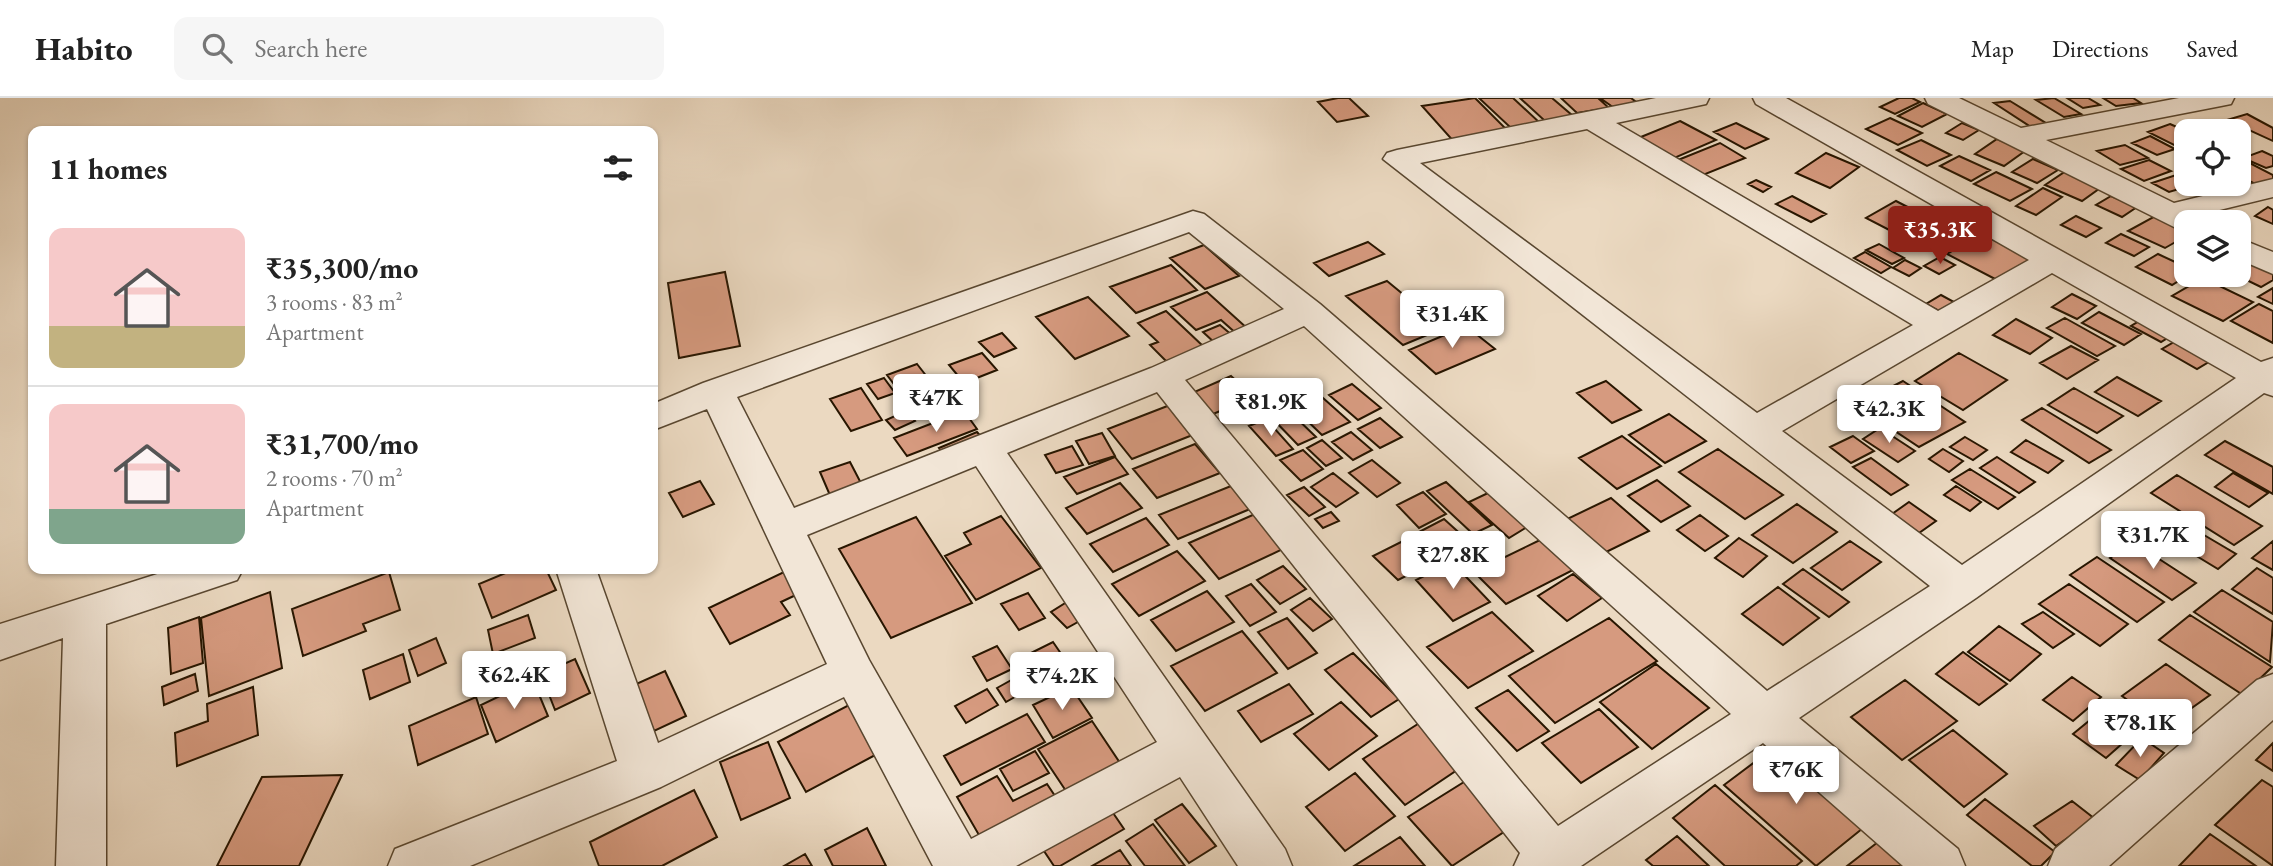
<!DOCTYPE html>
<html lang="en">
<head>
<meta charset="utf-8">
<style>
	body { margin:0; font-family:"EB Garamond",serif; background:#f6f6f6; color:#222; height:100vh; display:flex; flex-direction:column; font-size:26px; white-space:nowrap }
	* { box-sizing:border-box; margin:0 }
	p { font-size:23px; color:#767676 }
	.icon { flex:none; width:38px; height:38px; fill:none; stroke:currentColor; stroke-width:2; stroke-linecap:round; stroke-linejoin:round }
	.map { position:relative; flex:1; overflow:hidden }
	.sheet { position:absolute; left:28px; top:28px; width:630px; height:448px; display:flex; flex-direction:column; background:#fff; border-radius:14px; box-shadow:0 2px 5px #0004 }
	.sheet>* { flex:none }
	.controls { position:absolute; left:2174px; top:21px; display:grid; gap:14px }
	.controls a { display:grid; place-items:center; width:77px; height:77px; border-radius:14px; background:#fff; box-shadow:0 2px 5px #0004; font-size:35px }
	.price { position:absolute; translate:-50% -60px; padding:0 16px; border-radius:7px; background:#fff; color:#222; font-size:23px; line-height:46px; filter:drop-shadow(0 2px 4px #0008) }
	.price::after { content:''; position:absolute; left:50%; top:42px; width:21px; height:16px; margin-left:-10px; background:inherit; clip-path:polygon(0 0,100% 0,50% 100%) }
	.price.active { background:#8f2418; color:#fff }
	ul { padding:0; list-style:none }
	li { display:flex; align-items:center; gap:21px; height:175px; padding:0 21px }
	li+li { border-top:2px solid #e0e0e0 }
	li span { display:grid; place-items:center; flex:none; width:196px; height:140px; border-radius:14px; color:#555 }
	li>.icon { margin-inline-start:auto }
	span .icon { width:84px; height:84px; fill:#fffc; stroke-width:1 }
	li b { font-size:30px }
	h2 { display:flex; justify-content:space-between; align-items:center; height:84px; padding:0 21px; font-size:30px }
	header { display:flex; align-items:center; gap:42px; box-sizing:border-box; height:98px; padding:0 35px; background:#fff; border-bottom:2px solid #e0e0e0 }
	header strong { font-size:33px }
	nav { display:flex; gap:38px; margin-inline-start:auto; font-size:24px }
	.search { width:490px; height:63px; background:#f6f6f6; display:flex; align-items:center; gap:18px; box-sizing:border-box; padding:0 24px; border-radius:14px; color:#767676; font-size:26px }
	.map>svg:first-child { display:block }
	.building { fill:#d69a7f; stroke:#281600; stroke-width:2 }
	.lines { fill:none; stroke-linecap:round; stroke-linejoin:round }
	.minor-casing { stroke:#594730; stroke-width:3 }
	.minor { fill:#f2e6d7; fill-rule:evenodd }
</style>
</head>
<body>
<header>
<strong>Habito</strong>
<div class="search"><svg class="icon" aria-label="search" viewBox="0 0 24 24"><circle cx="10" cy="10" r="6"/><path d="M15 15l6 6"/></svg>Search here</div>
<nav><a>Map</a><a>Directions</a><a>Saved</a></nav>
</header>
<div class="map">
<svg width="2273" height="768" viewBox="0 0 2273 768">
	<rect width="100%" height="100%" fill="#ebd9c1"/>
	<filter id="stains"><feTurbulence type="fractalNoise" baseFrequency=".00286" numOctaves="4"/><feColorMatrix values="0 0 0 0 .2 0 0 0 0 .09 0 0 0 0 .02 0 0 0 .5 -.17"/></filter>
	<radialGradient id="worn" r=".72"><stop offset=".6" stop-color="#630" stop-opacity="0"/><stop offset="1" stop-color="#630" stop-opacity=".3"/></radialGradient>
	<path class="building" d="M1338,0H1349L1368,18L1337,24L1318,4Z
		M1475,0L1510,35L1455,45L1422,8Z
		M1479,0H1513L1540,25L1511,30Z
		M1520,0H1552L1573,18L1545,23Z
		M1561,0H1598L1609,10L1577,15Z
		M1600,0H1631L1640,7L1617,12Z
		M1899,0H1912L1920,4L1895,16L1880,9Z
		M2054,0L2081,16L2064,19L2036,2Z
		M2067,0H2088L2100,7L2083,10Z
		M2103,0H2133L2141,5L2116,8Z
		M2010,3L2054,30L2037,33L1994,5Z
		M1923,5L1947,16L1922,29L1898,18Z
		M2247,16L2273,30V43L2227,22Z
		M1890,20L1922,35L1898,47L1866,31Z
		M1680,23L1716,42L1672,61L1636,41Z
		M1736,25L1768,41L1745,51L1714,34Z
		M1962,25L1979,32L1963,42L1946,35Z
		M2170,26L2186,33V53L2148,34Z
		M2215,26L2230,33H2193Z
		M2150,38L2175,51L2157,57L2132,45Z
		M1997,41L2025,53L2004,68L1975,56Z
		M1921,42L1951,57L1927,68L1897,52Z
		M1720,45L1745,60L1703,77L1678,62Z
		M2125,47L2148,60L2120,67L2097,53Z
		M2262,53L2273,58V68L2266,70L2243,60Z
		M1826,55L1859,69L1830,90L1796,75Z
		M1959,58L1990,72L1971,83L1940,68Z
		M2238,59L2273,77V82L2257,87L2238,77Z
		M2033,61L2058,72L2037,85L2012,74Z
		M2149,62L2171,73L2144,83L2121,71Z
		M2066,73L2103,88L2082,103L2045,87Z
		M1996,74L2032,91L2010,103L1974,86Z
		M2179,76L2186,80V86H2196L2169,94L2152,85Z
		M1756,82L1771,89L1763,94L1748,86Z
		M2206,86H2236L2242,89L2223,95Z
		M2043,90L2062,99L2036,117L2016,108Z
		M1792,98L1826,116L1811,124L1776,106Z
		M2111,98L2137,109L2122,119L2096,107Z
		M1896,103L1929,120L1899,137L1866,120Z
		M2268,109L2273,112V126L2255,118Z
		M2157,117L2186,130V138L2165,150L2128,133Z
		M2076,118L2101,130L2086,139L2061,127Z
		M1941,120L1970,135L1936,153L1907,137Z
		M1982,136L2032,161L1997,182L1947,156Z
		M2121,136L2149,149L2134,158L2106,145Z
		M1368,144L1384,156L1329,178L1314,165Z
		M1879,146L1904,160L1892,166L1866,152Z
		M1204,147L1239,178L1205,191L1170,160Z
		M1865,154L1891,169L1881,175L1854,160Z
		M2158,156L2186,169L2188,177L2172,187L2136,169Z
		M2238,156L2273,167V182L2261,189L2236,177Z
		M1940,159L1955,167L1939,176L1924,168Z
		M1905,162L1921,170L1909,178L1893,170Z
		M1171,167L1197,192L1136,215L1110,189Z
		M725,174L740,248L679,260L668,185Z
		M2203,180L2253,204L2223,223L2172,198Z
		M1387,183L1444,230L1403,247L1346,198Z
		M2273,190V206L2258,199Z
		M1207,194L1249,232L1238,237L1221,222L1196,232L1171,209Z
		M2072,196L2096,208L2077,221L2052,209Z
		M1941,197L1954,204L1939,213L1926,206Z
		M1088,199L1129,238L1075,261L1036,219Z
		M2259,206L2273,213V245L2231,223Z
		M1166,213L1205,250L1168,265L1150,247L1158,244L1138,225Z
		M2099,214L2141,236L2124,247L2082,225Z
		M2146,219L2177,234L2161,244L2131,228Z
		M2065,220L2115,248L2097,258L2047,230Z
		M2016,221L2052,240L2030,256L1993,237Z
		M1220,227L1233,238L1216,246L1203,234Z
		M1466,228L1495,251L1436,276L1409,252Z
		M1002,235L1016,250L994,259L979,244Z
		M2181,240L2217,259L2197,271L2162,251Z
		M2071,248L2098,262L2067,281L2040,265Z
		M982,255L997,272L964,285L949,267Z
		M1959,255L2007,282L1963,312L1915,283Z
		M917,266L942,298L912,310L887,277Z
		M1231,278L1254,299L1213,316L1192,295Z
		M2117,279L2161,303L2138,318L2095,294Z
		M884,280L895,295L878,301L867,286Z
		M1606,283L1641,312L1612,325L1577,295Z
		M1903,283L1965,324L1919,349L1856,307Z
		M1352,286L1381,310L1358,322L1329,297Z
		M861,290L882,322L851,333L830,301Z
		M2074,290L2123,318L2097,335L2048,307Z
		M1323,300L1350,324L1322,337L1296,312Z
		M1170,307L1195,336L1132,361L1108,331Z
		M2042,310L2111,352L2089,365L2022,322Z
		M906,313L915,323L895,332L886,322Z
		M964,313L977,331L907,358L894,340Z
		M1289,313L1316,339L1298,347L1272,320Z
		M1669,316L1706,343L1665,365L1629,337Z
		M1380,320L1402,339L1380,350L1358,331Z
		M1266,321L1293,351L1276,358L1249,328Z
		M1880,330L1915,353L1898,364L1863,341Z
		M977,334L988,347L949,363L939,350Z
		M1351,334L1372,352L1353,362L1332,344Z
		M1102,335L1115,358L1089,366L1076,343Z
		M1622,338L1661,368L1617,391L1579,360Z
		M1853,338L1874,353L1851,365L1830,349Z
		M1965,339L1987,352L1973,362L1950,349Z
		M1322,342L1342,360L1326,368L1307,350Z
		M2026,342L2063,363L2048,375L2011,354Z
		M2225,343L2273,369V396L2205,357Z
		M1195,346L1220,375L1157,400L1133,371Z
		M1072,348L1083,367L1056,375L1045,357Z
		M1718,351L1783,397L1745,421L1679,374Z
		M1943,351L1963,363L1949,374L1929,361Z
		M1303,352L1323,371L1301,383L1280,362Z
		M1115,359L1128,376L1077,396L1064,379Z
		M1997,359L2035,384L2019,395L1980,370Z
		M1871,360L1908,387L1891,397L1853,369Z
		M1372,362L1400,385L1377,399L1349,375Z
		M850,364L864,391L832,402L820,374Z
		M1970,371L2015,399L1998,411L1952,382Z
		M1333,375L1358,395L1336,409L1311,389Z
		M2233,375L2268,395L2249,409L2215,389Z
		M2177,377L2262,428L2234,447L2151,395Z
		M1657,382L1690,408L1661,424L1628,398Z
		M700,383L714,406L683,419L669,395Z
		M1446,384L1492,427L1473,436L1427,393Z
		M1120,385L1142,410L1087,436L1066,410Z
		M1231,388L1250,411L1178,441L1159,417Z
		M1956,388L1981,404L1970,413L1944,397Z
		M1304,389L1325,409L1309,418L1287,397Z
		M1423,394L1446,416L1419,430L1397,407Z
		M1488,395L1527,429L1509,440L1469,404Z
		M1611,400L1649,433L1598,458L1561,424Z
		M1909,404L1936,423L1919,435L1892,416Z
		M1797,406L1837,434L1793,465L1752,437Z
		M1331,414L1339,423L1323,430L1315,421Z
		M1255,416L1285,450L1219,481L1189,445Z
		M1700,417L1728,438L1705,453L1677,432Z
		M1001,418L1041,470L976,502L945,458L971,446L964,435Z
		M916,419L972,505L891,540L839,451Z
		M1146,420L1169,447L1113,474L1090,446Z
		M1444,421L1476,450L1451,463L1419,434Z
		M2204,437L2236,456L2218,471L2185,451Z
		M1413,438L1438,462L1398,482L1373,458Z
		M1739,440L1767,458L1743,479L1715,460Z
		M1540,442L1573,472L1506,506L1474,474Z
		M1850,443L1881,464L1842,492L1811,470Z
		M2273,443V472L2252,460Z
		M2133,444L2196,485L2172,502L2110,460Z
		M1177,453L1205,483L1139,518L1112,486Z
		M2097,459L2164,504L2137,524L2070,477Z
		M1452,464L1490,504L1453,523L1416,482Z
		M1283,468L1306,491L1280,506L1257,482Z
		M2257,470L2273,480V516L2232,491Z
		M515,471H546L556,492L492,520L479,486Z
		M1803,471L1849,504L1829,519L1783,486Z
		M389,474L400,512L363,526L366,533L303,558L292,511Z
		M784,474L798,496L781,504L790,517L730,546L709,510Z
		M1573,476L1602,500L1567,523L1538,498Z
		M1251,486L1276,514L1250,528L1226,498Z
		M2069,486L2128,526L2100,548L2039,506Z
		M1778,489L1819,520L1783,547L1742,516Z
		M2222,492L2273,524L2270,564L2194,514Z
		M1207,493L1234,524L1176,553L1151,522Z
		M270,494L282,570L209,598L201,520Z
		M1028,495L1045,520L1019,532L1001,506Z
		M1310,500L1332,521L1313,533L1291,512Z
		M1070,502L1085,520L1067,530L1051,514Z
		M1492,514L1533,553L1468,590L1427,549Z
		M2043,514L2074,536L2053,550L2022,526Z
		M528,517L535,540L493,556L488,532Z
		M2190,517L2272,569L2243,597L2159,542Z
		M199,519L203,565L171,576L168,530Z
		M1287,520L1317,555L1288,571L1258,534Z
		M1609,520L1657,563L1555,625L1509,578Z
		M1999,528L2041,556L2010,583L1968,554Z
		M1242,533L1277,575L1205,613L1171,568Z
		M436,540L446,565L418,578L409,552Z
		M1053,544L1075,576L1046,590L1025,558Z
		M997,548L1012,571L987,583L973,559Z
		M1963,554L2007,586L1979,607L1936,576Z
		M1353,555L1399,601L1371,619L1325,572Z
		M403,556L410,584L370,601L363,572Z
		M575,561L590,595L555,612L541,576Z
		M1656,566L1709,610L1652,651L1600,604Z
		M2166,566L2210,597L2165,629L2122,598Z
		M665,573L686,618L654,633L634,587Z
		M195,576L198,593L164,607L162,589Z
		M2072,579L2101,599L2073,623L2043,602Z
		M1015,580L1025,593L1006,604L997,590Z
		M533,582L548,618L496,644L481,607Z
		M1905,582L1957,623L1902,662L1851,619Z
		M1289,586L1313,616L1261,644L1238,613Z
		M253,589L258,637L177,668L175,635L208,623L207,606Z
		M1071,589L1092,620L1053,640L1033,607Z
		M987,591L998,607L966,625L955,608Z
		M1508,592L1549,633L1517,653L1476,610Z
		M476,599L488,636L418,667L409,628Z
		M1341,604L1377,638L1329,672L1294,636Z
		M849,607L879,655L806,694L778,644Z
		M1599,611L1638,649L1581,685L1542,645Z
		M2101,613L2133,636L2106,660L2073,636Z
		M1027,616L1045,644L961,687L944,658Z
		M1092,623L1120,665L1066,693L1038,651Z
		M1421,624L1463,668L1405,707L1363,661Z
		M1953,632L2007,676L1964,709L1909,662Z
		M2142,640L2164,655L2140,682L2116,667Z
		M768,644L790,700L741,722L720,664Z
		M2273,645V673L2256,662Z
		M1776,648L1868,726L1816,768L1724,687Z
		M1035,653L1049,675L1013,693L1000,671Z
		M1355,675L1395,718L1345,753L1306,709Z
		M342,677L299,768H217L262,679Z
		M997,678L1013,703L1047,686L1059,704L983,744L957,699Z
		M1472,679L1516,726L1452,768L1408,719Z
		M2262,682L2273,689V768L2215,727Z
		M1715,687L1802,763L1796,768H1725L1673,720Z
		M694,692L717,739L662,768H599L590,744Z
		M1985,701L2055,754L2041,768H2032L1967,717Z
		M2072,703L2095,721L2056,748L2034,728Z
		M1182,706L1216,748L1189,765L1155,722Z
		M1109,709L1124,731L1060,768H1054L1040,747Z
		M1153,726L1185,768H1145L1126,743Z
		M867,730L886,768H833L825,752Z
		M2210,736L2256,768H2179Z
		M1677,738L1709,768H1653L1646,762Z
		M1400,739L1425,768H1354Z
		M1878,744L1906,768H1847Z
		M1120,752L1131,768H1092Z
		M805,756L812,768H784Z"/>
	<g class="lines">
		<g class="minor-casing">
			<path id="minor" d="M1656,0H1709L1706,6L1616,25L1938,213L2029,162L1756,6L1753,0H1786L2261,264L2273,260V298L2264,295L1976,500L1799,620L1958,751L1965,768H1903L1763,645L1581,768H1514L1520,755L1157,294L1007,355L1285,751L1292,768H1238L1180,679L1016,768H933L844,599L661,689L470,768H388L395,751L617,663L556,471H596L658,645L827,566L707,311L653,332V306L703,285L1193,113L1204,116L1320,206L1767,593L1930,488L1383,61L1387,55L1397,52ZM1587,31L1913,227L1757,315L1420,65ZM1189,134L1284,211L1151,270L794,410L737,299ZM2052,175L2236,280L1962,467L1782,333ZM1304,228L1731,616L1558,728L1185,282ZM976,368L1157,644L971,741L869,562L807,437Z
				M1925,0H1959L2021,30L2179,0H2234L2231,6L2221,8L2046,42L2174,105L2273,81V99L2199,117L2204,124H2186V132L2178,131L1928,6Z
				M2238,140L2273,154V176L2238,161Z
				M173,471H243L237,482L106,526V768H56L63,540L0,562V526Z
				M2273,576V622L2109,768H2048L2055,751L2257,582Z"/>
		</g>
		<use href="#minor" class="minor"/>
	</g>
	<rect width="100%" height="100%" filter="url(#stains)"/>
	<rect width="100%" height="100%" fill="url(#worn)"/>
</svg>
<div class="controls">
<a><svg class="icon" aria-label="locate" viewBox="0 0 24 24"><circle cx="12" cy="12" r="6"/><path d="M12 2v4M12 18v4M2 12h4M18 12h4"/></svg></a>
<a><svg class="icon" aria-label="layers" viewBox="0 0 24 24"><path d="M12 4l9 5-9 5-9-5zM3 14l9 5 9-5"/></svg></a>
</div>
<b class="price active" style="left:1940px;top:168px">₹35.3K</b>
<b class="price" style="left:1452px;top:252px">₹31.4K</b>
<b class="price" style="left:936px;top:336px">₹47K</b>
<b class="price" style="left:1271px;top:340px">₹81.9K</b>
<b class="price" style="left:1889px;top:347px">₹42.3K</b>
<b class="price" style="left:2153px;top:473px">₹31.7K</b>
<b class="price" style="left:1453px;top:493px">₹27.8K</b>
<b class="price" style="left:514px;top:613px">₹62.4K</b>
<b class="price" style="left:1062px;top:614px">₹74.2K</b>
<b class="price" style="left:2140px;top:661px">₹78.1K</b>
<b class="price" style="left:1796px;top:708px">₹76K</b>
<section class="sheet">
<h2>11 homes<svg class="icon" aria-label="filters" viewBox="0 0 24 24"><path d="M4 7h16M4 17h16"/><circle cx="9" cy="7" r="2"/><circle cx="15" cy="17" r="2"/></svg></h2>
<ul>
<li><span style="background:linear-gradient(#f6c9c9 70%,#c2b280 0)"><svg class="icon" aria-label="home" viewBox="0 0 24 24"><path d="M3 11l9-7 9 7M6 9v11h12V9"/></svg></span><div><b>₹35,300/mo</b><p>3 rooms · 83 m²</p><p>Apartment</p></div></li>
<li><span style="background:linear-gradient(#f6c9c9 75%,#7fa58c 0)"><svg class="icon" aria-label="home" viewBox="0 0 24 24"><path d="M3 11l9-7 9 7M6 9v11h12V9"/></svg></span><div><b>₹31,700/mo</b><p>2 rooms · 70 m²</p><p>Apartment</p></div></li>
</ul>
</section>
</div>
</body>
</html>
